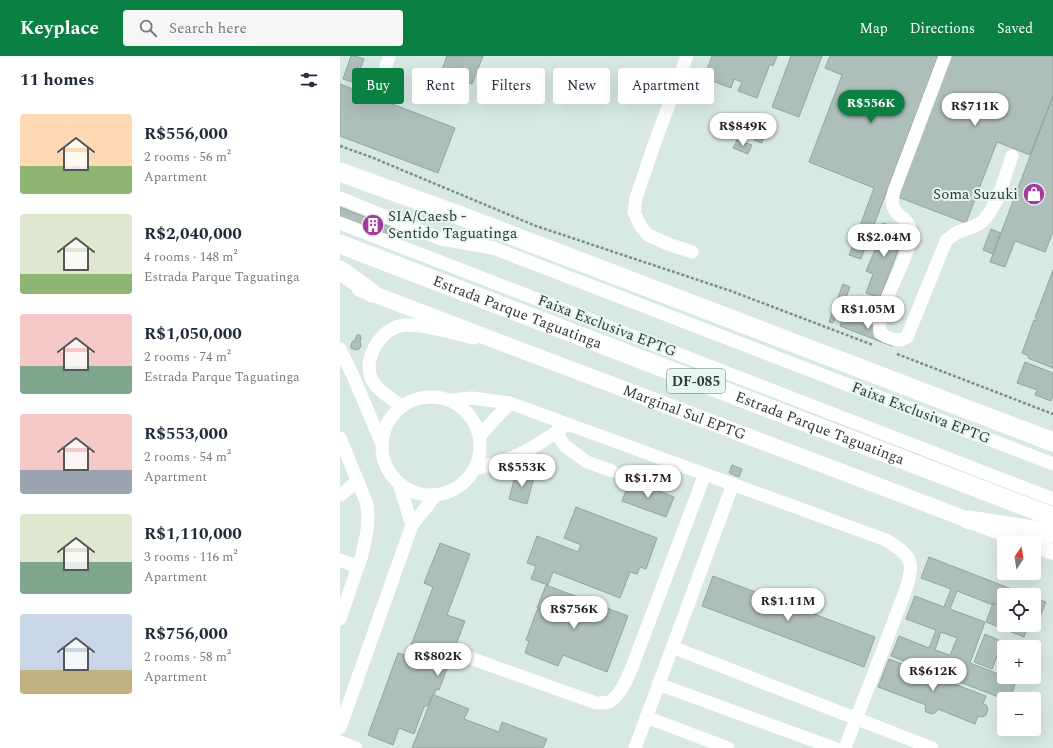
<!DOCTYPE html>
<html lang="en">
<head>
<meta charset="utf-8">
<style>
	body { margin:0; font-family:Spectral,serif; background:#f6f6f7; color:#1f2937; height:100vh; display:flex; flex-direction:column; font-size:15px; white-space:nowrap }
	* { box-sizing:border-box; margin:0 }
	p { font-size:13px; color:#747a83 }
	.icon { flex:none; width:22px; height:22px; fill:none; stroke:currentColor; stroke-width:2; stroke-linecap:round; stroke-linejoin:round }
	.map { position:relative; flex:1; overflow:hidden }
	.side { display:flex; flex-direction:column; background:#fff; width:340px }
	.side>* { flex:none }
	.top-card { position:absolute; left:12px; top:12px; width:380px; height:36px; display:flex; gap:8px }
	.needle { width:26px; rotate:12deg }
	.controls { position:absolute; left:657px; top:480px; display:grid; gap:8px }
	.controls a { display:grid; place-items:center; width:44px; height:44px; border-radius:4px; background:#fff; box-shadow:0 4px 16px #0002; font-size:20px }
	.price { position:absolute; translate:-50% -34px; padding:0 9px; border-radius:14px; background:#fff; color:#222; font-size:13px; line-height:26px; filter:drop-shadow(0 1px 2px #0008) }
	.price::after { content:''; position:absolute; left:50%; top:24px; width:12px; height:9px; margin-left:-6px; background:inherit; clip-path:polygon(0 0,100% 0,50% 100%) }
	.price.on { background:#0b8043; color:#fff }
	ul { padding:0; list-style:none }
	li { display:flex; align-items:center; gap:12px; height:100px; padding:0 20px }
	li span { display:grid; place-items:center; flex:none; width:112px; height:80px; border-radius:4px; color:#555 }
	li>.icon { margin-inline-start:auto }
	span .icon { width:48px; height:48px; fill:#fffc; stroke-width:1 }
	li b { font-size:17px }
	h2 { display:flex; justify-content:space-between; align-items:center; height:48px; padding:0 20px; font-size:17px }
	.pill { padding:0 14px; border-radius:4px; background:#fff; box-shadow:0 4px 16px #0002; font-size:14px; line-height:36px }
	.pill.on { background:#0b8043; color:#fff }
	header { display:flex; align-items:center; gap:24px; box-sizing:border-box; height:56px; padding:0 20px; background:#0b8043; color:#fff }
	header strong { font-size:19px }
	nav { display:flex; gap:22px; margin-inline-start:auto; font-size:14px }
	.search { width:280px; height:36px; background:#f6f6f7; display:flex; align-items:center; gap:10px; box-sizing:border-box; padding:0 14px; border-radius:4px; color:#747a83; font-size:15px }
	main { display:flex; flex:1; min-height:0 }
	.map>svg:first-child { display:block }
	.building { fill:#aebebb; stroke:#94a4a1; fill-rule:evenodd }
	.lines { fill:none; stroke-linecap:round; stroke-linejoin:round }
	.path { stroke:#808c89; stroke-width:2.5; stroke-dasharray:3 2; stroke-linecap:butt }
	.minor { stroke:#fff; stroke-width:13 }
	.major { stroke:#fff; stroke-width:16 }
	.highway { stroke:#fff; stroke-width:19 }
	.labels { text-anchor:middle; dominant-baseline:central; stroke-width:4; stroke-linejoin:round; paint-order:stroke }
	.shield { fill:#e5f6f3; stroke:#66706e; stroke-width:1 }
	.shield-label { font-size:14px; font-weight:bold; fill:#303735 }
	.poi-label { font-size:15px; fill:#303735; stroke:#e5f6f3; text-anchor:end }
	.street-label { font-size:15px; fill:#303735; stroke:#e5f6f3 }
</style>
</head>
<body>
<header>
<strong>Keyplace</strong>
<div class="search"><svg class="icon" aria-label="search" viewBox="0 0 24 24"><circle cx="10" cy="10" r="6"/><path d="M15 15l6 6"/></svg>Search here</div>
<nav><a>Map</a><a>Directions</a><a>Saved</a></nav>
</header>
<main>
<section class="side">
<h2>11 homes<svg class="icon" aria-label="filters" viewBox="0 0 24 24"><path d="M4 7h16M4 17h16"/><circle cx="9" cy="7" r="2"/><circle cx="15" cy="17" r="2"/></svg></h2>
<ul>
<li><span style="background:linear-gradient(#ffd9b3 65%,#8fb573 0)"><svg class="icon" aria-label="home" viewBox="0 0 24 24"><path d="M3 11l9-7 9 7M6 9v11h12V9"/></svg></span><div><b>R$556,000</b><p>2 rooms · 56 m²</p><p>Apartment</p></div></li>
<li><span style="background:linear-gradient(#dfe7d0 75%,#8fb573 0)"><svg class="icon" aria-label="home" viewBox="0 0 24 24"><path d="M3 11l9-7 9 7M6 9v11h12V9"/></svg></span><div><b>R$2,040,000</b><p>4 rooms · 148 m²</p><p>Estrada Parque Taguatinga</p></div></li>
<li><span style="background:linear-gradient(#f6c9c9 65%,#7fa58c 0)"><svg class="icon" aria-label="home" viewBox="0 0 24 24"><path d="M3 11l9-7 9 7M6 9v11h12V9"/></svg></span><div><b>R$1,050,000</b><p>2 rooms · 74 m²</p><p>Estrada Parque Taguatinga</p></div></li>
<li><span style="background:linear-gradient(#f6c9c9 70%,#9aa5b1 0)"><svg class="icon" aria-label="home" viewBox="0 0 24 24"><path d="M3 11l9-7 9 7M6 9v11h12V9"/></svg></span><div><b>R$553,000</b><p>2 rooms · 54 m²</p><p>Apartment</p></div></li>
<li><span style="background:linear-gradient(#dfe7d0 60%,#7fa58c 0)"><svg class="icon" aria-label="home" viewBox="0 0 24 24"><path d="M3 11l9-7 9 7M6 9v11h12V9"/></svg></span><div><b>R$1,110,000</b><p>3 rooms · 116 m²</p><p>Apartment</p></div></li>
<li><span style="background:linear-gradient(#c9d6e8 70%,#c2b280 0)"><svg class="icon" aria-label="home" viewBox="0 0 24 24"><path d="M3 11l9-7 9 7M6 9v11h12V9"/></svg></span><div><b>R$756,000</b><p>2 rooms · 58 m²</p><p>Apartment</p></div></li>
</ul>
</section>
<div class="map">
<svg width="713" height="692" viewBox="0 0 713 692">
	<rect width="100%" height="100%" fill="#d8e9e5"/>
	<path class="building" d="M11,0H15L24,3L15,27L3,23Z
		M107,0H143L132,28L101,16Z
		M372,0H437L433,10L430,8L417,42L398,35L402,26L394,23L391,32L364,22Z
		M451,0H482L459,61L432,51Z
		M490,0H598L521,203L509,199L534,132L469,106L502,19L485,12Z
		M608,0H713V40L690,99L657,86L626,167L555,140Z
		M0,28L115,72L98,117L0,80Z
		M713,40V176L705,196L675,185L665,211L650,206Z
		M406,63L419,68L415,80L401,75Z
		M417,74L426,77L422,87L414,84Z
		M397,84L412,89L408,98L393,92Z
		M0,151L65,177L62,186L0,162Z
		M543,167L565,176L540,242L526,237L533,218L526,215L538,187L535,186Z
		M651,173L661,177L653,198L643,194Z
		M713,214V312L688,302L689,300L682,297L694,264L697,265V263L695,262Z
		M503,228L510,231L505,244L503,243L493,267L489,266Z
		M504,259L556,278L552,290L500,270Z
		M17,279H20L21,281V283L20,285L21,290L19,293L15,294L11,292V289L12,286L15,284L16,281Z
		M685,306L713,317V340L711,345L695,339L697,334L677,327Z
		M392,409L402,413L399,421L389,417Z
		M176,416L194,421L187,448L169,443Z
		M290,424L334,441L326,461L282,445Z
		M236,451L317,482L306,513L300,511L297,518L290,516L280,542L213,516L208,529L191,523L196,510L187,507L197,480L238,496L241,489L224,482Z
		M100,487L130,498L107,559L125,565L99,634L96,633L94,639L129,653L124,663L159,676L162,666L207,683L203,692H72L93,639H92L88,649L84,651L74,678L59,672L53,689L28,679L58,597L67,600L93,531L84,527Z
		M589,501L687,539H664V552L653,547V549L617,535L610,553L645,566L630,607L664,620V621L676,625L670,643H664L551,600L559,580L589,592L596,574L566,563L575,540L604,551L611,533L581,522ZM601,576L617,582L610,599L595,594Z
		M373,520L535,581L524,611L362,550Z
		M206,529L288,560L267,616L223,599L218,610L185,597L189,585L186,584L197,554H198L199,552H197Z
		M694,542L706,546L698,566L694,565Z
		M653,547L664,552V569H688L684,581L646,566Z
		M645,578L663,586L652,613L634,606Z
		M664,597V617L657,614Z
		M549,603L646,640L643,648L646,649L648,653L646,659L642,661L638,660L635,668L598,653L596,656L592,658L586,656L585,652L586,649L538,631Z"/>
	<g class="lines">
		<path class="path" d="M0,90L31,101L196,170L391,235L533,289
			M557,298L713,358"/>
		<path class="minor" d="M347,0L315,86L296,142L294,156L300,169L308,179L328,188L352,196
			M605,0L554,135C553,140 551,146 553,150C557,165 574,160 570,184C566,210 535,253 540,277C548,282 559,287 567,281L606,185L612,180L618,176L635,170L642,166L649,158L658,142L672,100
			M41,33L45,14L49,0
			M0,142L101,183L153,192L713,408
			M0,167L713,443
			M0,293L14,322L41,386
			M42 390a49 49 0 1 1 98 0a49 49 0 1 1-98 0Z
			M111,344L132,342L170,347L546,484C555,490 567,496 570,507C573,519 562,543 558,554C541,601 522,646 505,692
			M62,350C52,343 38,335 32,324C21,302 43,270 65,269C86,268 113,278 135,282
			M216,376L225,390L247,406L272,415
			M140,380L153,365L170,347
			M0,382L27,448L28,461L27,475L22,499L0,563
			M136,413C148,409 160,406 171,402C191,394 210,381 227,368
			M59,428L72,469
			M0,439L17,426
			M0,504L18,511
			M332,591L592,692
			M130,602L256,647C260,647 265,647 269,646C283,639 293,609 298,595L365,418
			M318,628L494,692
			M306,661L388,692
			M0,672L72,469L95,440
			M0,686L16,692
			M295,692L393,428"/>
		<g class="major">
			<path id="s1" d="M20,233L689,487"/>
			<path d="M694,489L713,496"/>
		</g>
		<g class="highway">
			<path d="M0,116L121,160L713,386"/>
			<path id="s2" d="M0,188L713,461"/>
			<path d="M0,214L32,237"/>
			<path d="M629,464L713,477"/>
		</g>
	</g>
	<defs>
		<g id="shop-disc" transform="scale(1.15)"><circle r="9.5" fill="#a43b9d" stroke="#e5f6f3"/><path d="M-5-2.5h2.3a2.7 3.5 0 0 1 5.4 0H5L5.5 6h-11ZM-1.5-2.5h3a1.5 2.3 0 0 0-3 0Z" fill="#fff"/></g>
		<g id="building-disc" transform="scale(1.15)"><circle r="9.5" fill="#a43b9d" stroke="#e5f6f3"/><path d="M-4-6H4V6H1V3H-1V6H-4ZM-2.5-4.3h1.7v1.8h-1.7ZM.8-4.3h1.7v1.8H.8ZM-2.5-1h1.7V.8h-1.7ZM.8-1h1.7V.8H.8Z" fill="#fff"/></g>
	</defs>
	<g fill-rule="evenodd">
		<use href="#shop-disc" x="694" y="138"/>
		<use href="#building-disc" x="33" y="169"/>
	</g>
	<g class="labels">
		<rect class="shield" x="327" y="313" width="58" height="24" rx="3"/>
		<g class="shield-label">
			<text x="356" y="325">DF-085</text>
		</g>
		<g class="poi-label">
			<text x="678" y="138">Soma Suzuki</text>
			<text x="48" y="160" text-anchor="start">SIA/Caesb -<tspan x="48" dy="17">Sentido Taguatinga</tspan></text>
		</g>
		<g class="street-label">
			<text stroke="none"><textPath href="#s2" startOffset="190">Estrada Parque Taguatinga</textPath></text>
			<text transform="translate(267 270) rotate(21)">Faixa Exclusiva EPTG</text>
			<text stroke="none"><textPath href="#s1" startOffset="347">Marginal Sul EPTG</textPath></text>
			<text transform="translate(581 357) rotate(21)">Faixa Exclusiva EPTG</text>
			<text stroke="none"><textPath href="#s2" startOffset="514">Estrada Parque Taguatinga</textPath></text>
		</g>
	</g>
</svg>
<div class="controls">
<a><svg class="needle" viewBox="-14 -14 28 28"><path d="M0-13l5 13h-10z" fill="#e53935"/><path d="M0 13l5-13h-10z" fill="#747a83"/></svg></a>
<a><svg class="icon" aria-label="locate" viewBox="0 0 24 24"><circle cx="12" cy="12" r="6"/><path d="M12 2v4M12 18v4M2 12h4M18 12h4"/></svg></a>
<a>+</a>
<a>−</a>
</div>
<b class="price on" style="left:531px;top:68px">R$556K</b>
<b class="price" style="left:635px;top:71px">R$711K</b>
<b class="price" style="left:403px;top:91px">R$849K</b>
<b class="price" style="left:544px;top:202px">R$2.04M</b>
<b class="price" style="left:528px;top:274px">R$1.05M</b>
<b class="price" style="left:182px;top:432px">R$553K</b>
<b class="price" style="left:308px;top:443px">R$1.7M</b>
<b class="price" style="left:448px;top:566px">R$1.11M</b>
<b class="price" style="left:234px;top:574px">R$756K</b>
<b class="price" style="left:98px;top:621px">R$802K</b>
<b class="price" style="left:593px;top:636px">R$612K</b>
<div class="top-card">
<a class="pill on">Buy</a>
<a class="pill">Rent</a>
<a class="pill">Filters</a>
<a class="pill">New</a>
<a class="pill">Apartment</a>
</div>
</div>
</main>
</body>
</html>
